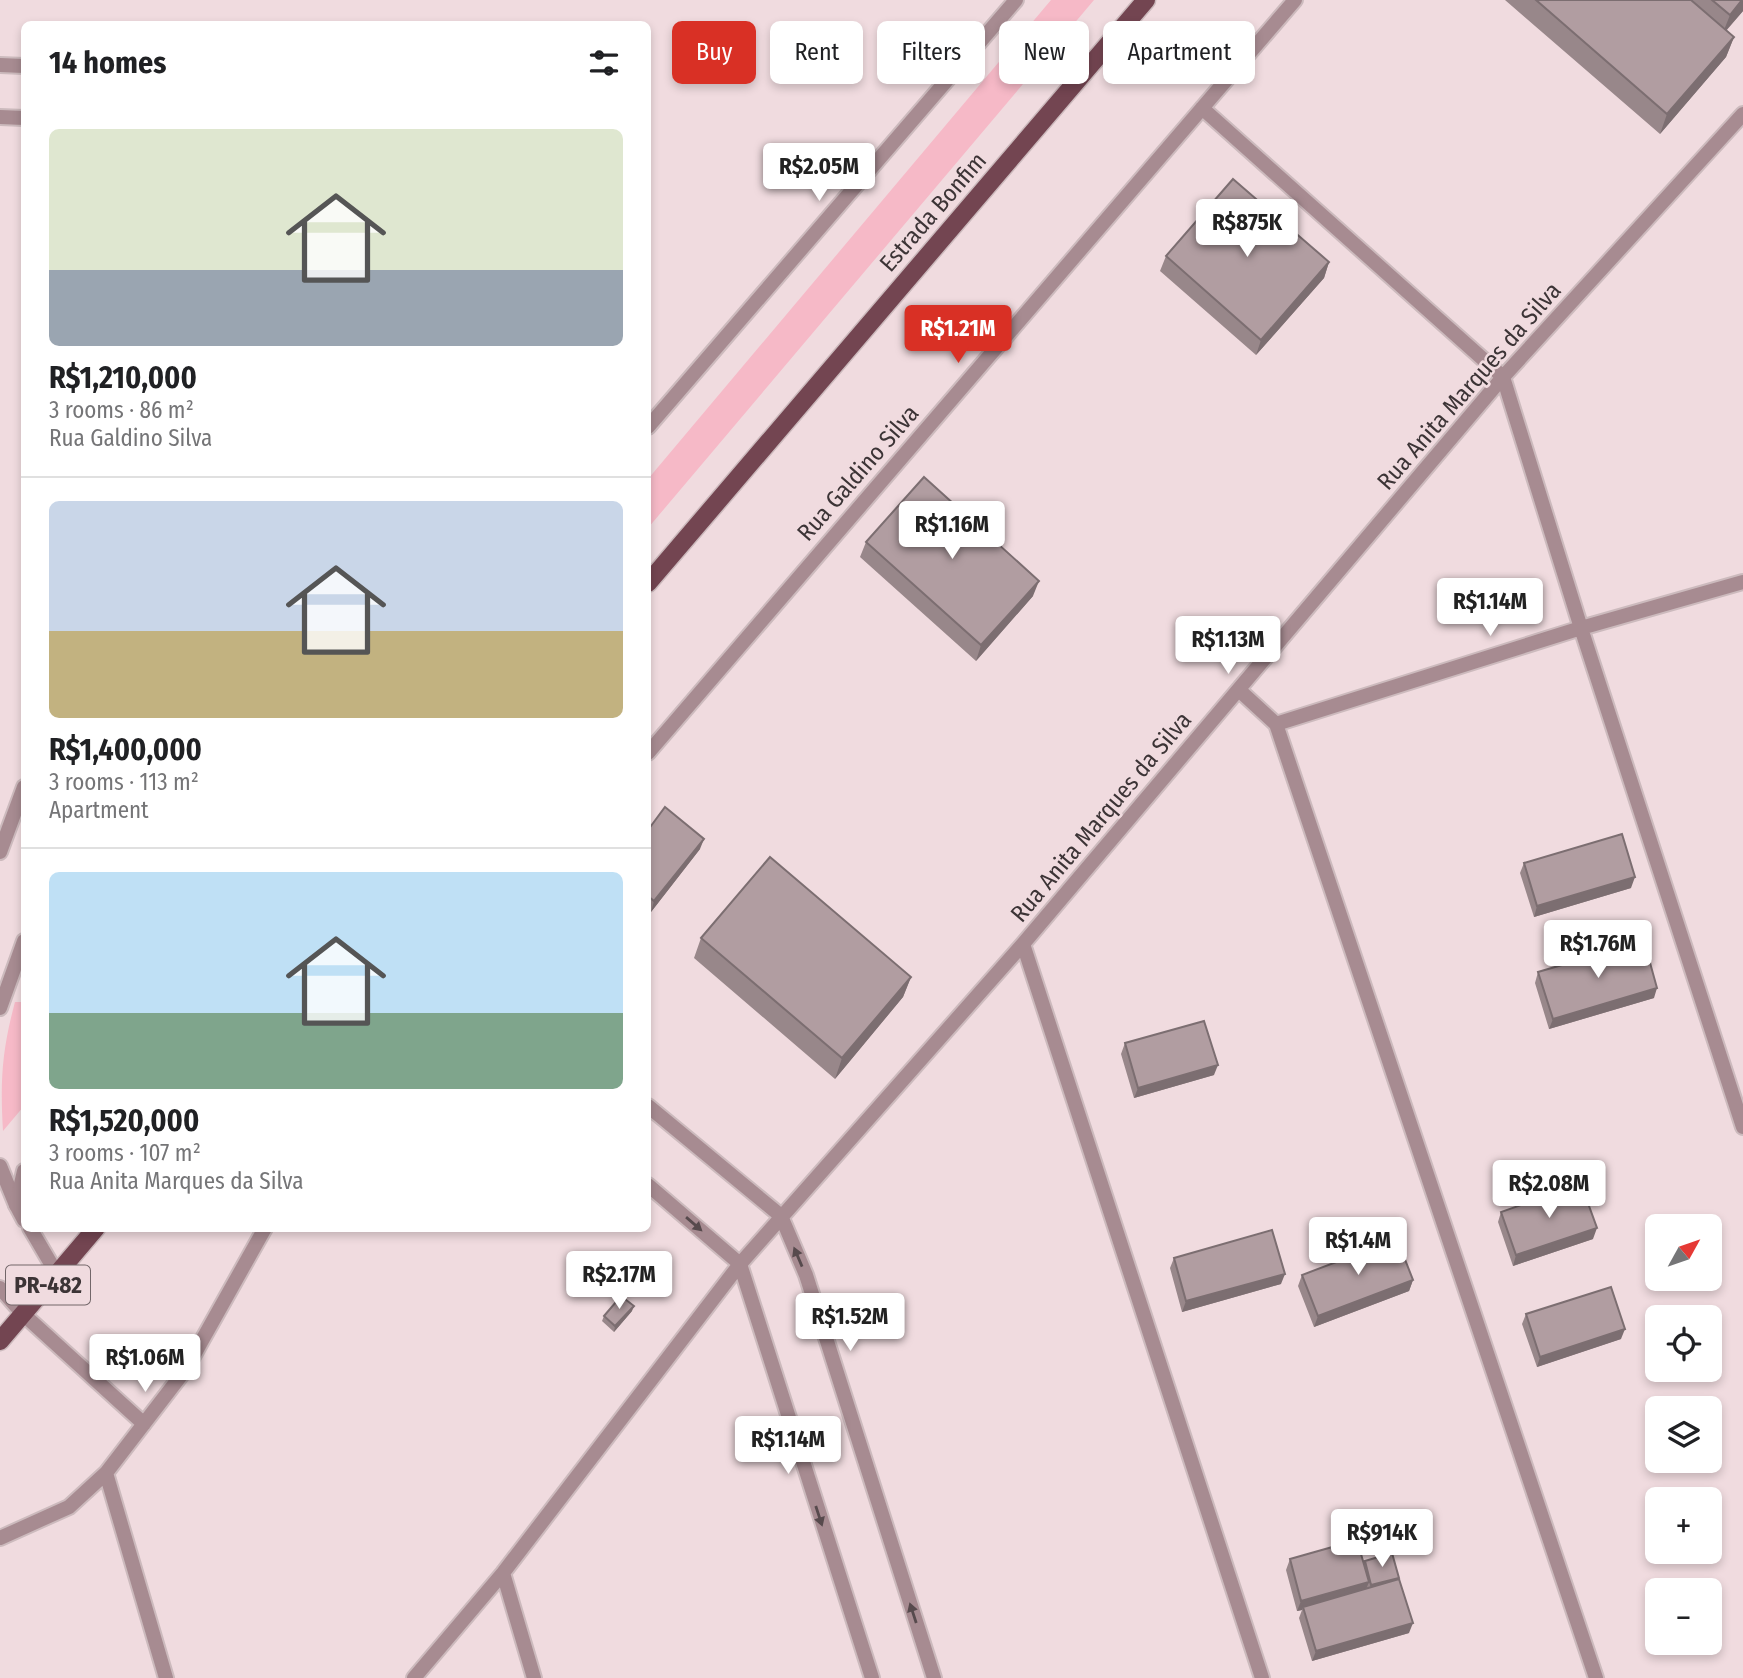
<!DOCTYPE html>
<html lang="en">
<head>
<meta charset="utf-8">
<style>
	body { margin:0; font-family:"Fira Sans Condensed",sans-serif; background:#f2f2f2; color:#202124; height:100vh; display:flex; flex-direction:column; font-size:26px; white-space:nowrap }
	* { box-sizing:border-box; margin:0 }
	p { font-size:23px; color:#757577 }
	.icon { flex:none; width:38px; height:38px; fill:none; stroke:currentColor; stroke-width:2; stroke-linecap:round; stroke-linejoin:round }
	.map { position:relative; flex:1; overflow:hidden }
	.side { position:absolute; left:21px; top:21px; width:630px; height:1211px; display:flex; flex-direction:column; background:#fff; border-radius:10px; box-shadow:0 4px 10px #0003 }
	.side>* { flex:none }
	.banner { position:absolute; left:672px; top:21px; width:665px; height:63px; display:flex; gap:14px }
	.needle { width:46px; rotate:50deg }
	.controls { position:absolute; left:1645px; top:1214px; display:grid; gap:14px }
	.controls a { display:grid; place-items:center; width:77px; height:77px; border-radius:10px; background:#fff; box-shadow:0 4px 10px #0003; font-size:35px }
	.price { position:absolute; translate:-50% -60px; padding:0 16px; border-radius:7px; background:#fff; color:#222; font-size:23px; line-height:46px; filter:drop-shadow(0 2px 4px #0008) }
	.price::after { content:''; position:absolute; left:50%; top:42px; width:21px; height:16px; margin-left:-10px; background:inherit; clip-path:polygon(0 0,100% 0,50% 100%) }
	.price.selected { background:#d93025; color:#fff }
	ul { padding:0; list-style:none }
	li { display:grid; align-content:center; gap:14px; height:371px; padding:0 28px }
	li+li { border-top:2px solid #e0e0e0 }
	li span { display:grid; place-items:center; height:217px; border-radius:10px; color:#555 }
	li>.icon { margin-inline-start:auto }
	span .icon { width:126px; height:126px; fill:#fffc; stroke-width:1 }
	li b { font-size:30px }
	h2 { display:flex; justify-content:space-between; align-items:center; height:84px; padding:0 28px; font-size:30px }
	.chip { padding:0 24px; border-radius:10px; background:#fff; box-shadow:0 4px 10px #0003; font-size:24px; line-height:63px }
	.chip.selected { background:#d93025; color:#fff }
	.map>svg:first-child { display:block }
	.green { fill:#f6b9c7 }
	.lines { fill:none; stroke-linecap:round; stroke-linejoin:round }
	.lane-casing { stroke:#ccbabd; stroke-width:18 }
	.street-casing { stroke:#ccbabd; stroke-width:18 }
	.primary-casing { stroke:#ccbabd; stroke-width:21 }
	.lane { stroke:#a78b91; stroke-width:14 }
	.street { stroke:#a78b91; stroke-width:14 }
	.primary { stroke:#734551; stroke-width:18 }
	.wall { fill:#98878a }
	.shaded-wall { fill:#7c6e71 }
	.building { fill:#b19da1; stroke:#7c6e71; stroke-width:2 }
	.oneway { fill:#574a4d }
	.labels { text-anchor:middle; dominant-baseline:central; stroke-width:5; stroke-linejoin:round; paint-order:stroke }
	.shield { fill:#f0dbdf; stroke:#726669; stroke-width:2 }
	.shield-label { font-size:23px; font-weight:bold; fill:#3c3436 }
	.street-label { font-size:24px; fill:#3c3436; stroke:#f0dbdf }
</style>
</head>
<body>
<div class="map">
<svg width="1743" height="1678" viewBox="0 0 1743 1678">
	<rect width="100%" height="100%" fill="#f0dbdf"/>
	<path class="green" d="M1051,0H1094L648,528V479Z
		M15,1002H24V1106L3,1131C0,1081 2,1050 15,1002Z"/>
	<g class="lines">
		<g class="lane-casing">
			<path id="lane" d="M0,65L24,66
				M0,117L24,118
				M0,852L24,787
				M0,1008L24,941
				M0,1166L16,1205
				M0,1288L22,1313"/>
		</g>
		<g class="street-casing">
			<path id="street" d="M1202,108L1503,377L1581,628L1743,1127
				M648,427L1016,0
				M1239,690L1276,724L1581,628L1743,582
				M1276,724L1596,1678
				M648,753L1295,0
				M1023,944L1262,1678
				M648,1106L781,1216L806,1275L934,1678
				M24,1171L16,1205L24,1220
				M648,1185L740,1264L872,1678
				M30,1228L57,1274
				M22,1313L144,1424
				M106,1473L166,1678
				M0,1538L69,1507L106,1473L186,1369L265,1228
				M503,1573L534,1678
				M414,1678L503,1573L740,1264L1023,944L1503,377L1743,114"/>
		</g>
		<g class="primary-casing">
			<path id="primary" d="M648,583L1146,0
				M0,1341L96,1228"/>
		</g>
		<use href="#lane" class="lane"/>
		<use href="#street" class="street"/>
		<use href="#primary" class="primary"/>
	</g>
	<path class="wall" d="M1505,0H1743V11L1726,31L1734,37L1726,57L1660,134Z
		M1166,256L1329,262L1324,278L1256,355L1160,271Z
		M866,542L1033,596L976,661L860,557Z
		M648,830L700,849L651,912L648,909Z
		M1524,863L1631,888L1534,917L1520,873Z
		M701,938L911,977L903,997L835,1079L694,958Z
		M1538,972L1654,998L1549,1029L1535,983Z
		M1125,1043L1214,1075L1134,1098L1121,1054Z
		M1501,1212L1593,1239L1513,1266L1498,1222Z
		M1174,1258L1281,1284L1182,1312L1170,1268Z
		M1302,1275L1413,1280L1409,1291L1314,1327L1298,1286Z
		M632,1311L614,1332L602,1321L604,1316Z
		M1526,1314L1621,1339L1537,1367L1522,1324Z
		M1290,1559L1364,1564L1365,1561L1409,1633L1312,1661L1299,1618L1302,1610L1297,1611L1286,1570Z"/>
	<path class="shaded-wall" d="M1743,0V11L1722,35L1730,15Z
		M1734,37L1726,57L1660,134L1667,114Z
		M1329,262L1324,278L1256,355L1261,340Z
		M1039,581L1033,596L976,661L981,645Z
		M704,839L700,849L651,912L654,901Z
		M1635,877L1631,888L1534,917L1537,906Z
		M911,977L903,997L835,1079L842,1058Z
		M1657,988L1654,998L1549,1029L1553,1019Z
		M1218,1065L1214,1075L1134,1098L1138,1088Z
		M1597,1228L1593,1239L1513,1266L1516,1255Z
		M1285,1274L1281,1284L1182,1312L1186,1301Z
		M1413,1280L1409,1291L1314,1327L1318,1316Z
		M634,1306L632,1311L614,1332L615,1326Z
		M1625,1329L1621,1339L1537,1367L1540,1357Z
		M1369,1582L1365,1592L1303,1607L1302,1610L1297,1611L1301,1601Z
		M1413,1623L1409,1633L1312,1661L1316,1651Z"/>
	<path class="building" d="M1536,0H1691L1734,37L1667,114Z
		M1712,0H1742L1730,15Z
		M1233,179L1329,262L1261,340L1166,256Z
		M924,477L1039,581L981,645L866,542Z
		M665,807L704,839L654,901L648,896V830Z
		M1622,834L1635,877L1537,906L1524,863Z
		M770,857L911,977L842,1058L701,938Z
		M1644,941L1657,988L1553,1019L1538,972Z
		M1204,1021L1218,1065L1138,1088L1125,1043Z
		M1581,1184L1597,1228L1516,1255L1501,1212Z
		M1272,1230L1285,1274L1186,1301L1174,1258Z
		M1397,1239L1413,1280L1318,1316L1302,1275Z
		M1611,1287L1625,1329L1540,1357L1526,1314Z
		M621,1296L634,1306L615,1326L604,1316Z
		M1357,1540L1369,1582L1301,1601L1290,1559Z
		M1392,1553L1399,1578L1371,1585L1365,1561Z
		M1399,1579L1413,1623L1316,1651L1303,1607Z"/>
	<defs><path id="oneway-solid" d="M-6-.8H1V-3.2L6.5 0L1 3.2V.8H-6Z" transform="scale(1.75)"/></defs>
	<g class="oneway">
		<use href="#oneway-solid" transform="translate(694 1224) rotate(41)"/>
		<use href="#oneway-solid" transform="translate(798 1257) rotate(-113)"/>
		<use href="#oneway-solid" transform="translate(819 1516) rotate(72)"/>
		<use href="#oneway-solid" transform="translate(913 1613) rotate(-108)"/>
	</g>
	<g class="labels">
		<rect class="shield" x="6" y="1265.5" width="84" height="39" rx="5"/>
		<g class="shield-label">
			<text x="48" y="1285">PR-482</text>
		</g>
		<g class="street-label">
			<text transform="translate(933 212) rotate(-49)">Estrada Bonfim</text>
			<text transform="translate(1469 386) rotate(-49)">Rua Anita Marques da Silva</text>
			<text transform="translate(858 473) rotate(-49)">Rua Galdino Silva</text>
			<text transform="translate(1101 817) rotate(-50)">Rua Anita Marques da Silva</text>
		</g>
	</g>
</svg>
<div class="controls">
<a><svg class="needle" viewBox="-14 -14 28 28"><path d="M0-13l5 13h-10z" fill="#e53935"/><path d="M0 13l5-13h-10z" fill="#757577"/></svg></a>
<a><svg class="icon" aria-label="locate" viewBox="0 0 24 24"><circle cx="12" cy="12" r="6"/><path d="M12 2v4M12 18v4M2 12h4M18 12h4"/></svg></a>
<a><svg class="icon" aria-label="layers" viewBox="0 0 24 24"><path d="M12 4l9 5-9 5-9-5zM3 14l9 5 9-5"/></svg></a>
<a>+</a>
<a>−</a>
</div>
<b class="price" style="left:819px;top:203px">R$2.05M</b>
<b class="price" style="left:1247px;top:259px">R$875K</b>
<b class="price selected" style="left:958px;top:365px">R$1.21M</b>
<b class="price" style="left:952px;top:561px">R$1.16M</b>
<b class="price" style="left:1490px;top:638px">R$1.14M</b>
<b class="price" style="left:1228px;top:676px">R$1.13M</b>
<b class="price" style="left:1598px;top:980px">R$1.76M</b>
<b class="price" style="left:1549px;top:1220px">R$2.08M</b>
<b class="price" style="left:1358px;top:1277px">R$1.4M</b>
<b class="price" style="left:619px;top:1311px">R$2.17M</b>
<b class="price" style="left:850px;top:1353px">R$1.52M</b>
<b class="price" style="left:145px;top:1394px">R$1.06M</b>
<b class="price" style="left:788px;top:1476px">R$1.14M</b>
<b class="price" style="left:1382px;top:1569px">R$914K</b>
<div class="banner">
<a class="chip selected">Buy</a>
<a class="chip">Rent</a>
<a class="chip">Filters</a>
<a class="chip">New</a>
<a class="chip">Apartment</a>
</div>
<section class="side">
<h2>14 homes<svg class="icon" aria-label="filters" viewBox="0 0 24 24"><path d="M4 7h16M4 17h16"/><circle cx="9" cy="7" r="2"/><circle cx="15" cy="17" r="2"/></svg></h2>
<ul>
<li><span style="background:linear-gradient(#dfe7d0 65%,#9aa5b1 0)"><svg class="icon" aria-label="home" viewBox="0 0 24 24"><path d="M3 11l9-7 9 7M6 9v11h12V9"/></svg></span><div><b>R$1,210,000</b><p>3 rooms · 86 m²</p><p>Rua Galdino Silva</p></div></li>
<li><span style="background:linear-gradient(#c9d6e8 60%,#c2b280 0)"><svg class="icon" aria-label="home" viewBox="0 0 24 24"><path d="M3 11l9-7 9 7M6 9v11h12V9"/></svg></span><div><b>R$1,400,000</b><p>3 rooms · 113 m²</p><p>Apartment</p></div></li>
<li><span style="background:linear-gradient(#bfe0f5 65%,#7fa58c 0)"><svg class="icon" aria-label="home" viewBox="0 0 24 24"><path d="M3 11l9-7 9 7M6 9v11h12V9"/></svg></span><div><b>R$1,520,000</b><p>3 rooms · 107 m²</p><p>Rua Anita Marques da Silva</p></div></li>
</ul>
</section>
</div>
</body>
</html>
